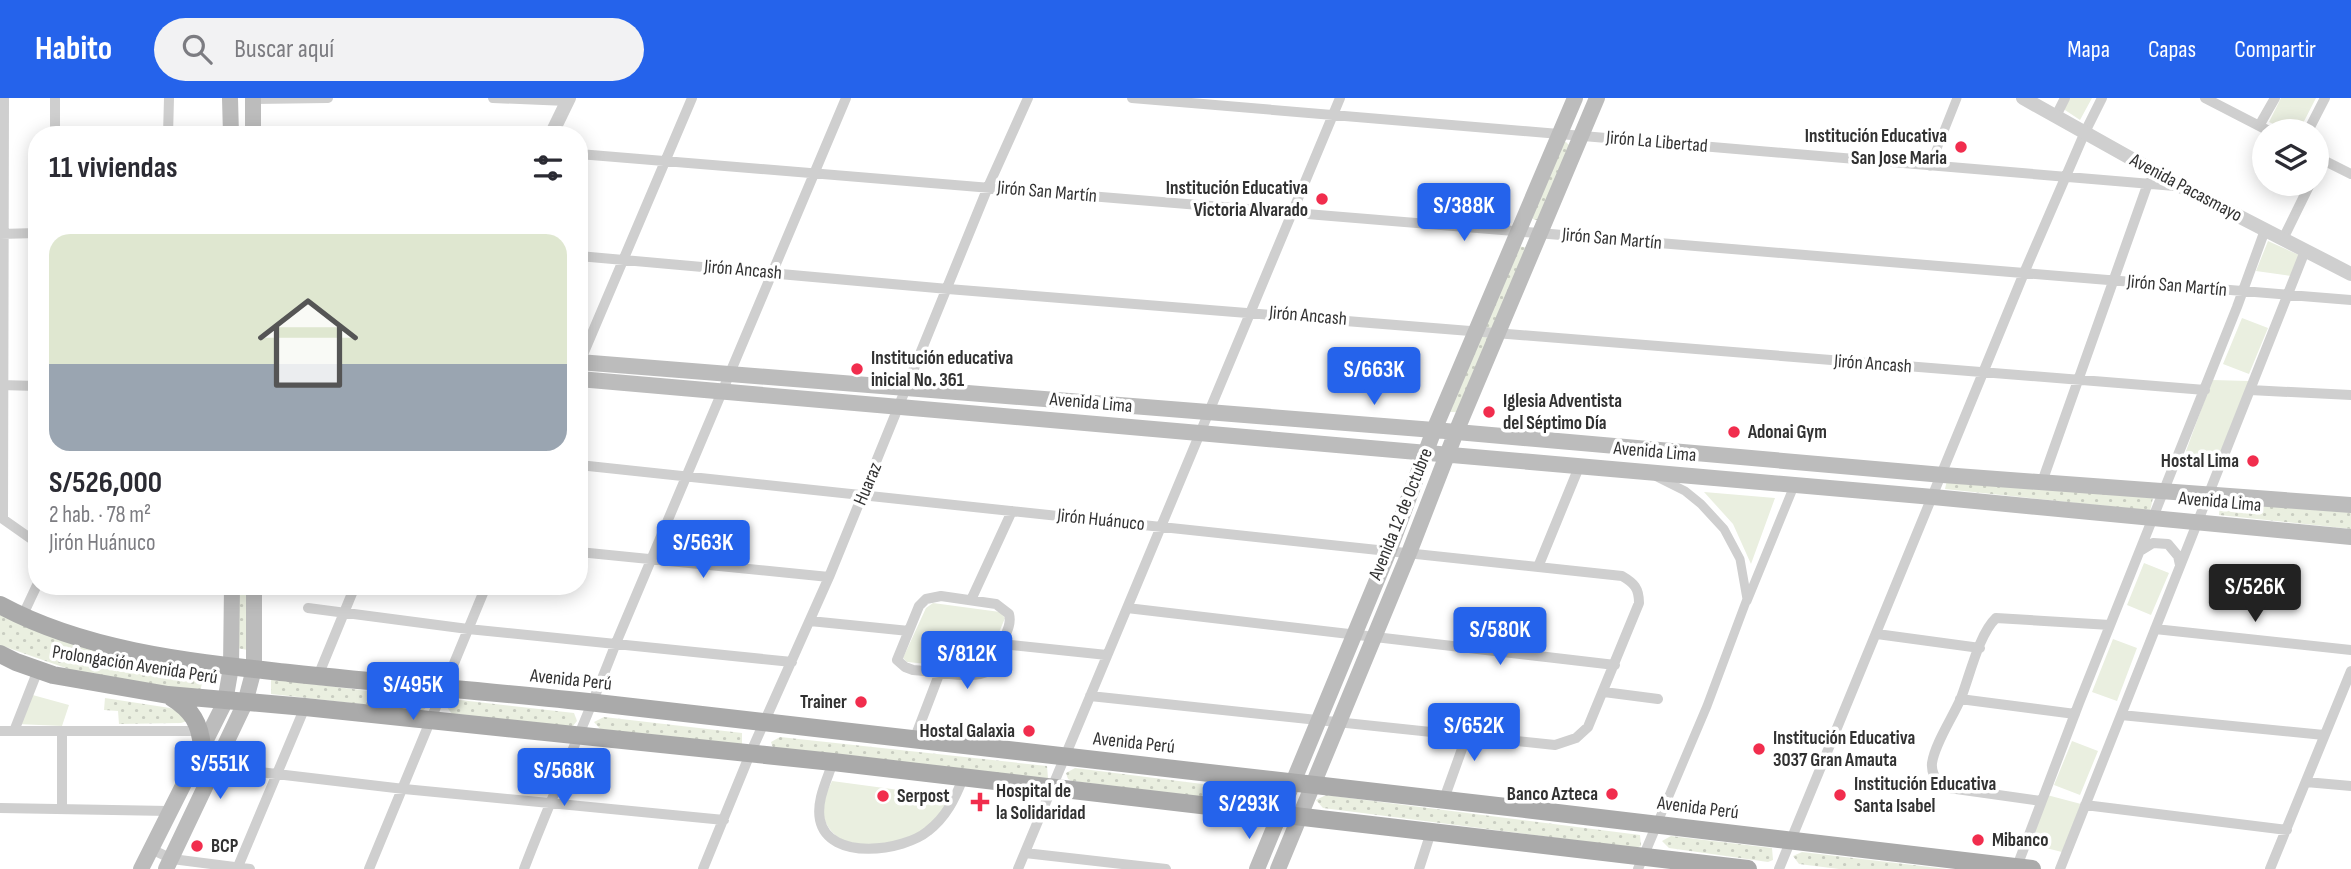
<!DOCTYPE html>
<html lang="es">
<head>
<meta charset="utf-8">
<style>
	body { margin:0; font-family:"Sofia Sans Condensed",sans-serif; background:#f2f2f3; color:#2b2b33; height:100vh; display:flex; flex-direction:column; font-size:26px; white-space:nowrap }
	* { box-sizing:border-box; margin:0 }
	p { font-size:23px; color:#7c7c81 }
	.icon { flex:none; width:38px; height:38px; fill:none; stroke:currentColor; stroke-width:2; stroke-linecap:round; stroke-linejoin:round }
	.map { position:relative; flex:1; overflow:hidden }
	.panel { position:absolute; left:28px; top:28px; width:560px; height:469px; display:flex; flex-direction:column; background:#fff; border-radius:28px; box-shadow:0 4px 18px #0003 }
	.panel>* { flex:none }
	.tools { position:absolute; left:2252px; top:21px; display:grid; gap:14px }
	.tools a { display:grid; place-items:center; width:77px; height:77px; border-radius:50%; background:#fff; box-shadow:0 4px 18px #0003; font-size:35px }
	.price { position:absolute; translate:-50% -60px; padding:0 16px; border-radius:7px; background:#2563eb; color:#fff; font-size:23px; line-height:46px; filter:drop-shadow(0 2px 4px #0008) }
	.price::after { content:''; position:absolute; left:50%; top:42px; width:21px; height:16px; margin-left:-10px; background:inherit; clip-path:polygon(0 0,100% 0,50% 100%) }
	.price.active { background:#222; color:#fff }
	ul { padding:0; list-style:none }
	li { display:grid; align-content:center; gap:14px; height:371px; padding:0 21px }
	li span { display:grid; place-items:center; height:217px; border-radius:21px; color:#555 }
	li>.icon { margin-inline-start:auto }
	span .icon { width:126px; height:126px; fill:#fffc; stroke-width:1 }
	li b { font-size:30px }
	h2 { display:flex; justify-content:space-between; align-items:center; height:84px; padding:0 21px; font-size:30px }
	header { display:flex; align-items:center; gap:42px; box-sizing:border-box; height:98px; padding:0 35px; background:#2563eb; color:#fff }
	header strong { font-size:33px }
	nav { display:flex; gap:38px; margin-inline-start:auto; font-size:24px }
	.search { width:490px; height:63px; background:#f2f2f3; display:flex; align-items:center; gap:18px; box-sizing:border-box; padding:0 24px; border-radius:38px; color:#7c7c81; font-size:26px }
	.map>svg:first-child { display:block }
	.grass { fill:url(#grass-dots) }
	.green { fill:#eaefe0 }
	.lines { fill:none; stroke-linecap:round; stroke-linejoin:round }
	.pedestrian { stroke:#cfcfcf; stroke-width:9 }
	.minor { stroke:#cfcfcf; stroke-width:10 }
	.tertiary { stroke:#cfcfcf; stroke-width:14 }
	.secondary { stroke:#bcbcbc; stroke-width:16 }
	.primary { stroke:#aaa; stroke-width:18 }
	.poi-dot { fill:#f12d4d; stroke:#fff; stroke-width:2.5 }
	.labels { text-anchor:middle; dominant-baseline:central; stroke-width:7; stroke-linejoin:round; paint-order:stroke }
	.poi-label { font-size:19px; font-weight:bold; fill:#323232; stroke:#fff; text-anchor:start }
	.street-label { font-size:19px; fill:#323232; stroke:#fff }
</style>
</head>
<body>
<header>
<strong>Habito</strong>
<div class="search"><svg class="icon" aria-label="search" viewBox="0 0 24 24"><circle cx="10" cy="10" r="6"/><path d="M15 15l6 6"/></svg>Buscar aquí</div>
<nav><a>Mapa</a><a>Capas</a><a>Compartir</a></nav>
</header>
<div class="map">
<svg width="2351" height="771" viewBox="0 0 2351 771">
	<defs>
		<pattern id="grass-dots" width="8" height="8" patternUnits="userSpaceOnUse" patternTransform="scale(1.75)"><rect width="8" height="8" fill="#eaefe0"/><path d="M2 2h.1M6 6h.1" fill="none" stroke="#c9cdc1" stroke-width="1.8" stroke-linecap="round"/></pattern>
	</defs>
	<rect width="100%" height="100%" fill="#fff"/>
	<path class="grass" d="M1562,44H1566L1571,49L1540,122H1535L1530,119Z
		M1518,148L1528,150L1458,314H1448Z
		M1947,382L2153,400L2150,413L1945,391Z
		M2220,405L2351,413V431L2219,417Z
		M236,488H248V552L236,550Z
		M0,515C71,551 128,563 207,568L200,593L100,582L0,547Z
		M271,581L426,600L428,608L422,613L271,596Z
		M105,600L170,610L180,614L187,623L181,625L119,626L118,613L104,612Z
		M451,601L574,615L577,623L572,629L452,616L446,608V604Z
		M604,619L742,635V647L601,632L594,624Z
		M780,639L1047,668L1048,680L1044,681L773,650L771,644Z
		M1075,670L1275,695L1276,707L1271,709L1072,683L1068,681L1066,675Z
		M1326,697L1640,737L1641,748L1636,750L1323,710L1316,702Z
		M1671,738L1772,750L1773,762L1768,764L1669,750L1662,743Z
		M1802,754L1947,771H1839L1799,766L1793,758Z"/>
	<path class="green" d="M2068,0H2092L2080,22L2062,10Z
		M2281,0H2316L2299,33H2288L2269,24Z
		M2268,143L2299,157L2291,178L2256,173Z
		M2242,220L2268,230L2249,276L2223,266Z
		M2212,282L2249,283L2216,365C2205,371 2195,369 2187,360L2186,353Z
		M1704,394L1775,400L1751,466L1733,426Z
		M2144,465L2169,475L2151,517L2127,507Z
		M933,505L1000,514L1005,520L986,566L979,571L907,564L903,560L926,510Z
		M2113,541L2137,550L2117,603L2092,594Z
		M29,596L69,607L62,628L17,626Z
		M2072,643L2098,653L2080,697L2054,687Z
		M832,683L951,699C944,712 934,729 919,736C910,740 882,750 872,750C846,749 818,733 824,704C825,697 829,690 832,683Z
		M2047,697L2081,706L2062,754L2030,746Z"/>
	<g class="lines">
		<path class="pedestrian" d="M1930,68L1957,0
			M1747,503L1794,388
			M1657,726L1707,608L1747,501L1740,461L1724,431L1701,406L1685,393L1657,379"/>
		<path class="minor" d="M493,0L567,3
			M1132,0L2175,88
			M2205,0L2269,33
			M253,1L328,0
			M2056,18L2065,0
			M2259,28L2275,0
			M2308,33L2325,0
			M55,37V0
			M168,37L169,0
			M579,56L2351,202
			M2317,59L2351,76
			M0,136L37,135
			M2283,141L2310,86
			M579,158L948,191L2205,292
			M579,266L692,0
			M0,287L37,288
			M2250,292L2351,297
			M579,367L1622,478C1634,485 1639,490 1639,505L1588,629L1576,640L1555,647L1090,598
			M2042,384L2148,85
			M0,419L37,445
			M3,421L4,0
			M2140,453L2153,445L2168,446L2178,458L2180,467
			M579,454L829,479
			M1538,469L1579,369
			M203,488L232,491
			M941,498L996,506L1009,516C1012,527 1005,537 1001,547C998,555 995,566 989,572C977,583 930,573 913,572L905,569L897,562L919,508L926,501Z
			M971,502L1012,413
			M308,510L468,531L792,564
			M1127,510L1615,567
			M22,519L37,487
			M810,523L909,533
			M2155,531L2351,552
			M1877,536L1980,550
			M1002,546L1107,557
			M318,578L355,488
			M1604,594L1658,601
			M1960,601L2075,616
			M2121,617L2324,637
			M0,633H201
			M14,633L38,572
			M62,634V710
			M914,642L940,574
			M833,664C827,682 816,703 820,722C829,764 904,753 928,733C946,719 955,701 963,680
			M217,669L404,691L724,722
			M2306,684L2351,688
			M1444,701L1467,637
			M2041,703L1942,689C1936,681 1931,675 1932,665C1935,645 1953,619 1961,600C1970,577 1979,536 1996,520L2110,527
			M2085,707L2287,732
			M0,710L169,713
			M151,751L172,761L250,771
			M1025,755L1166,771
			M237,771L305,609
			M369,771L486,488
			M524,771C553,695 587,621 616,545L846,0
			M703,771L750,656L829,479L988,89L1028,0
			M1018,771L1340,0
			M1419,771L1431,734
			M1638,771L1657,726
			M1779,771L2024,175L2085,34L2102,0
			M2016,771L2079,605L2237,209L2265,132
			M2060,771L2305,153
			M2270,771L2351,573"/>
		<path class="tertiary" d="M2023,0L2182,89L2351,176
			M551,37L569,0"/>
		<path class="secondary" d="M230,0L231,37
			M253,0V37
			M579,264L1434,332L1943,377L2351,407
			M579,281L1933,399L2351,439
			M141,771L225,604L231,569L232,488
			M166,771L245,605L254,571V488
			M1257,771L1389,453L1434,332L1575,0
			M1278,771L1409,455L1456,334L1597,0"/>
		<path class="primary" d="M0,507C87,554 191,564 289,575C392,586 495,594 597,605C1075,660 1554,713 2032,771
			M0,556L16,564L53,577L168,597L305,609L833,664L1748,771
			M171,599C192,612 200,625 202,649"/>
	</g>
	<g class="poi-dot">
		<circle cx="1961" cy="49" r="7"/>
		<circle cx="1322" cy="101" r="7"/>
		<circle cx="857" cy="271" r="7"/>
		<circle cx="1489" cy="314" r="7"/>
		<circle cx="1734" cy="334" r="7"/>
		<circle cx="2253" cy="363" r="7"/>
		<circle cx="861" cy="604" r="7"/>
		<circle cx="1029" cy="633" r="7"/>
		<circle cx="1759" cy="651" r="7"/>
		<circle cx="1612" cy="696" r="7"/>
		<circle cx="1840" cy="697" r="7"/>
		<circle cx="883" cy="698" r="7"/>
		<path d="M976.5 693.5h7v7h7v7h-7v7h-7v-7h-7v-7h7z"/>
		<circle cx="1978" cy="742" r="7"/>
		<circle cx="197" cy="748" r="7"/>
	</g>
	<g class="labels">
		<g class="poi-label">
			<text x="1947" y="38" text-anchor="end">Institución Educativa<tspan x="1947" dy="22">San Jose Maria</tspan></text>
			<text x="1308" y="90" text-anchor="end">Institución Educativa<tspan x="1308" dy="22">Victoria Alvarado</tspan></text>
			<text x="871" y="260">Institución educativa<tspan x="871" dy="22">inicial No. 361</tspan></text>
			<text x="1503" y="303">Iglesia Adventista<tspan x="1503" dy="22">del Séptimo Día</tspan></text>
			<text x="1748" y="334">Adonai Gym</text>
			<text x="2239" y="363" text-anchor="end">Hostal Lima</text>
			<text x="847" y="604" text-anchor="end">Trainer</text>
			<text x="1015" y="633" text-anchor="end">Hostal Galaxia</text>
			<text x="1773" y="640">Institución Educativa<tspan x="1773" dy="22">3037 Gran Amauta</tspan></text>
			<text x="1854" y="686">Institución Educativa<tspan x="1854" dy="22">Santa Isabel</tspan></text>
			<text x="996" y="693">Hospital de<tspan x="996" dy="22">la Solidaridad</tspan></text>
			<text x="1598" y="696" text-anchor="end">Banco Azteca</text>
			<text x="897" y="698">Serpost</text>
			<text x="1992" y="742">Mibanco</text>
			<text x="211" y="748">BCP</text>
		</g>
		<g class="street-label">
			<text transform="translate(1657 44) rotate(5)">Jirón La Libertad</text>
			<text transform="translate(2186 90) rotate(28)">Avenida Pacasmayo</text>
			<text transform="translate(1047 94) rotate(5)">Jirón San Martín</text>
			<text transform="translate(1612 141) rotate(5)">Jirón San Martín</text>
			<text transform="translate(743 172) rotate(5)">Jirón Ancash</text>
			<text transform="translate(2177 188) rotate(5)">Jirón San Martín</text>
			<text transform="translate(1308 218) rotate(5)">Jirón Ancash</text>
			<text transform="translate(1873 266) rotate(4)">Jirón Ancash</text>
			<text transform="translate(1091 305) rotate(5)">Avenida Lima</text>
			<text transform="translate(1655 354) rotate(5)">Avenida Lima</text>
			<text transform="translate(868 386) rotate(-67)">Huaraz</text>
			<text transform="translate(2220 404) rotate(5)">Avenida Lima</text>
			<text transform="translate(1401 416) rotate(-68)">Avenida 12 de Octubre</text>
			<text transform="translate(1101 422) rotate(6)">Jirón Huánuco</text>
			<text transform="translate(135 567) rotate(9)">Prolongación Avenida Perú</text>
			<text transform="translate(571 582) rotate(6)">Avenida Perú</text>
			<text transform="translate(1134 645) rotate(6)">Avenida Perú</text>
			<text transform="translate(1698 710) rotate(7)">Avenida Perú</text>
		</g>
	</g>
</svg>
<div class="tools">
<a><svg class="icon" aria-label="layers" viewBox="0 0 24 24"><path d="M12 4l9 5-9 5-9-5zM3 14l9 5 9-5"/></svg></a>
</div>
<b class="price" style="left:1464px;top:145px">S/388K</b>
<b class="price" style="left:1374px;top:309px">S/663K</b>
<b class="price" style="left:703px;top:482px">S/563K</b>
<b class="price active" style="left:2255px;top:526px">S/526K</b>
<b class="price" style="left:1500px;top:569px">S/580K</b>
<b class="price" style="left:967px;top:593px">S/812K</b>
<b class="price" style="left:413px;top:624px">S/495K</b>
<b class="price" style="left:1474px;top:665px">S/652K</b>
<b class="price" style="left:220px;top:703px">S/551K</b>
<b class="price" style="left:564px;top:710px">S/568K</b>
<b class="price" style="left:1249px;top:743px">S/293K</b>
<section class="panel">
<h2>11 viviendas<svg class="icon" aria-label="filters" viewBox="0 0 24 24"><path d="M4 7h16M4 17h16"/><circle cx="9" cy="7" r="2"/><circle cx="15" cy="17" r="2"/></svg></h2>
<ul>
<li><span style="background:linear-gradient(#dfe7d0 60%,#9aa5b1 0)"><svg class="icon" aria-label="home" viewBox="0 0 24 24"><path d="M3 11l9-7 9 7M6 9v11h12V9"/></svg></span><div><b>S/526,000</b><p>2 hab. · 78 m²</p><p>Jirón Huánuco</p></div></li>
</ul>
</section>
</div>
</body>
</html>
